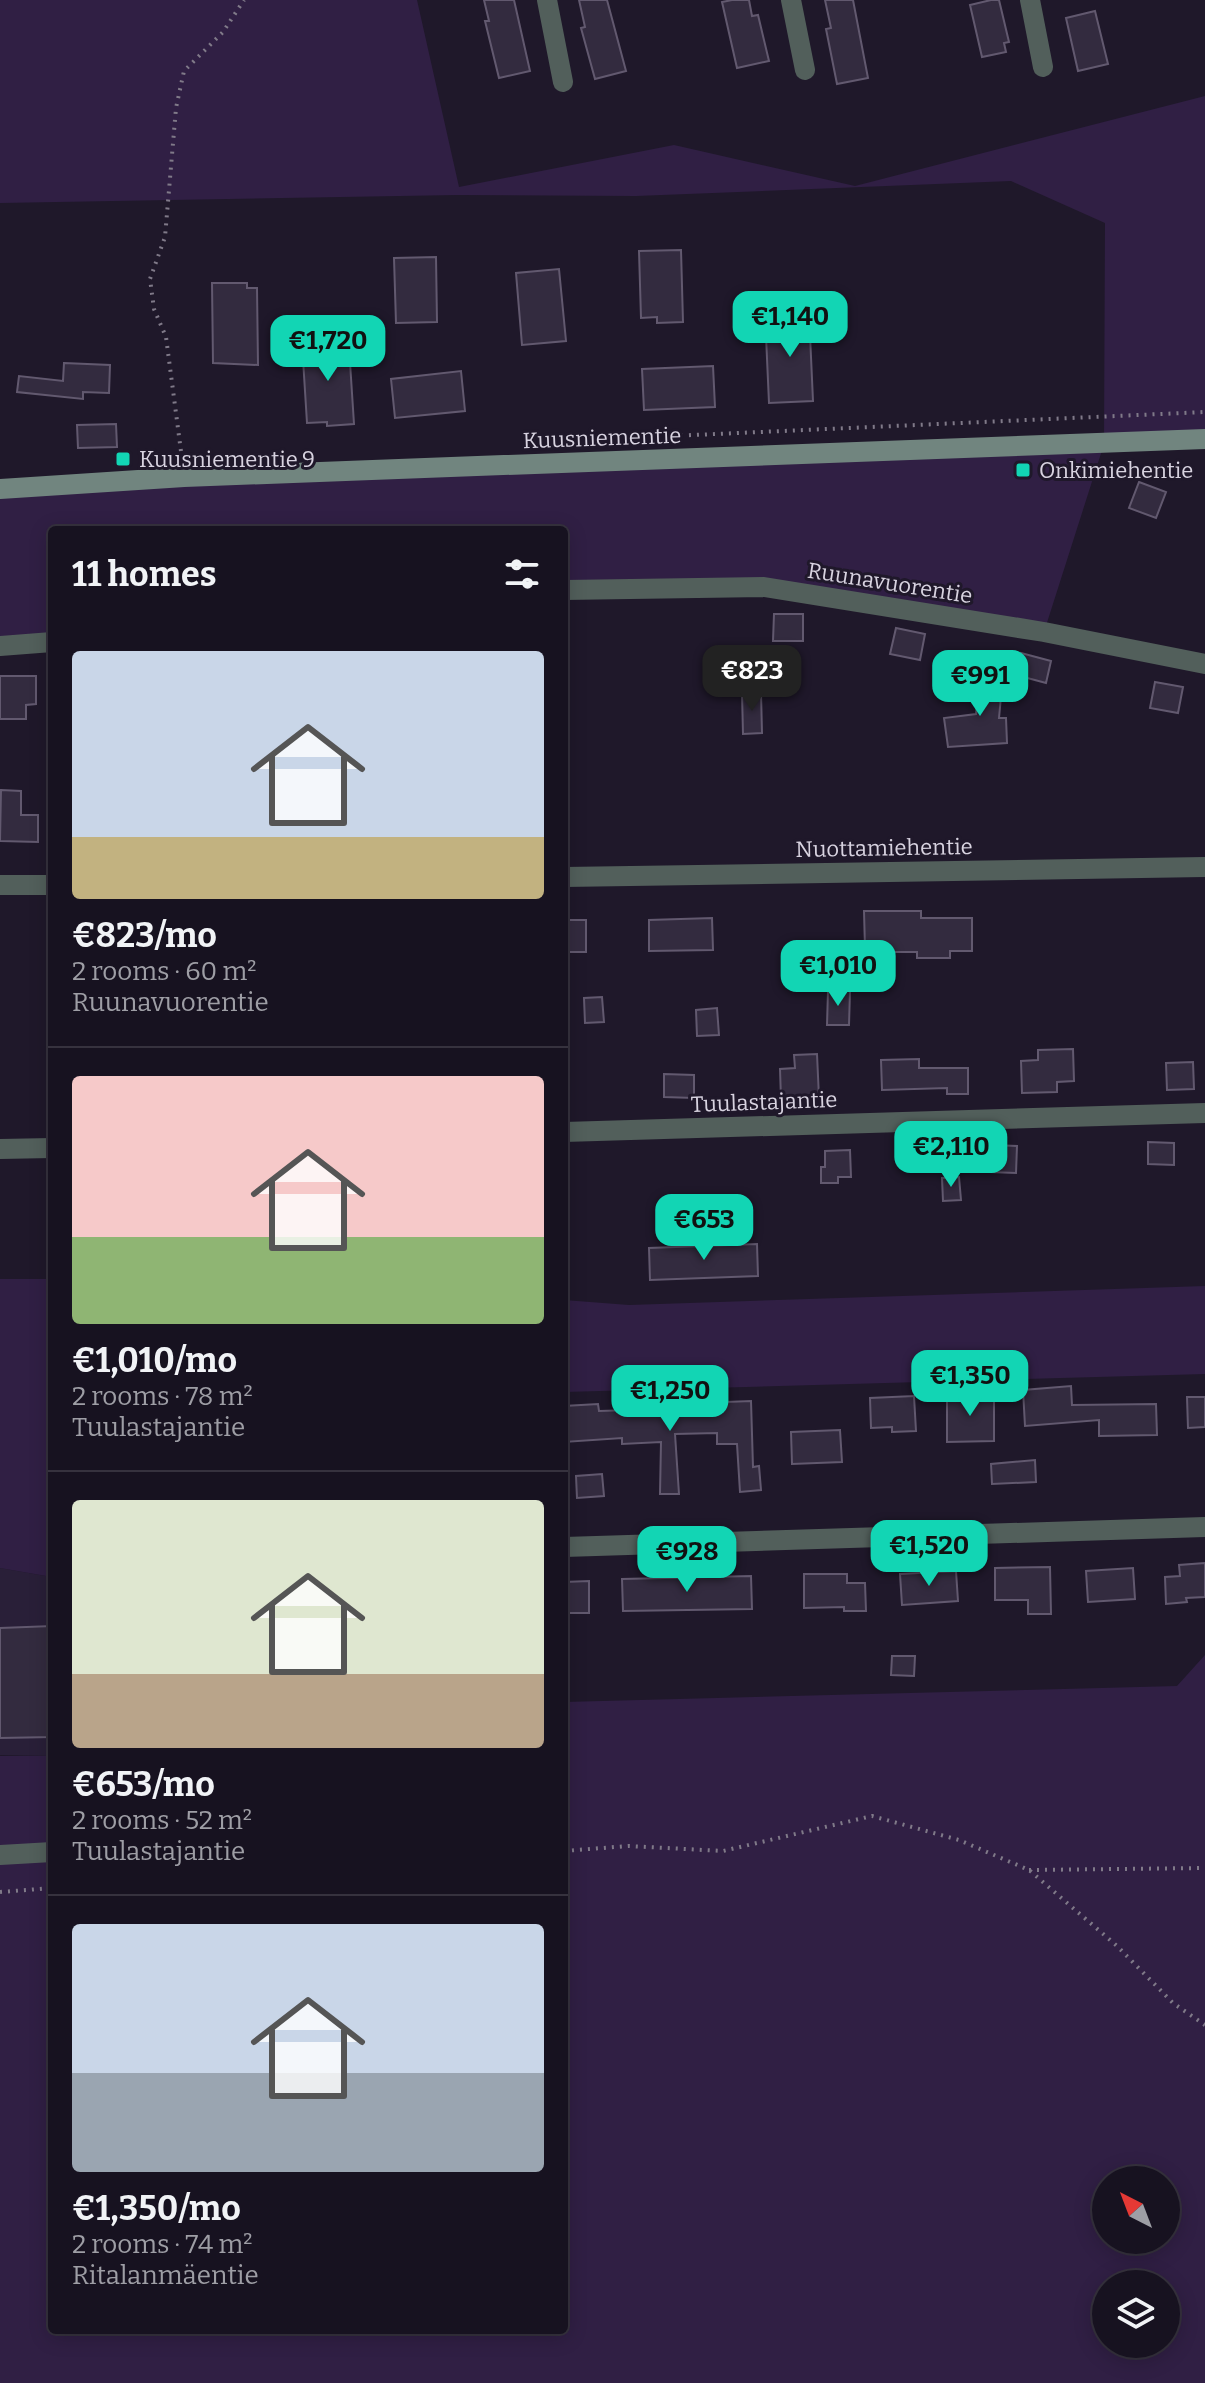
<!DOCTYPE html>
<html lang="en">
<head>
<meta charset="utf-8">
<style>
	body { margin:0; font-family:Bitter,serif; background:#201b29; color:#f1f3f6; height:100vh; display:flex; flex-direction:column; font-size:30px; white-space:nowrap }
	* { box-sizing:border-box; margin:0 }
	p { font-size:26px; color:#9e9ea5 }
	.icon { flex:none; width:44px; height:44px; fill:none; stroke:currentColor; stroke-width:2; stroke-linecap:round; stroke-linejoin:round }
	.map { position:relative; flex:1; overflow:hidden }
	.panel { position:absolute; left:48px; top:526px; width:520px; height:1808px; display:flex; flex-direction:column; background:#171220; border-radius:8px; box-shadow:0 4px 20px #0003,0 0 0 2px #36323e }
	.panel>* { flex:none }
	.needle { width:52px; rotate:318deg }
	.fabs { position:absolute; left:1092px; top:2166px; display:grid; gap:16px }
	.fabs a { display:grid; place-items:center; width:88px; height:88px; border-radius:50%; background:#171220; box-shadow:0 4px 20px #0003,0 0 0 2px #36323e; font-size:40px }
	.price { position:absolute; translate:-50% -68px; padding:0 18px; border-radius:16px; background:#12d5b4; color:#111; font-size:26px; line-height:52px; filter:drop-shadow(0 2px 4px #0008) }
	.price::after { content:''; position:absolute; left:50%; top:48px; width:24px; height:18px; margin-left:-12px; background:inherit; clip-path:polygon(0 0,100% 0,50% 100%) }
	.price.on { background:#222; color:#fff }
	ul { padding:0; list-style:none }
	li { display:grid; align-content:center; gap:16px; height:424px; padding:0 24px }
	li+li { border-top:2px solid #36323e }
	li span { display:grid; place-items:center; height:248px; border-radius:8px; color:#555 }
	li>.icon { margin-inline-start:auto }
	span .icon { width:144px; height:144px; fill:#fffc; stroke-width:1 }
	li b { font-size:34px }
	h2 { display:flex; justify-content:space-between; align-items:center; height:96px; padding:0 24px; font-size:34px }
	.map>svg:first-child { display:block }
	.built { fill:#291f38 }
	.green { fill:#301f44; fill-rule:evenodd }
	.building { fill:#332b3f; stroke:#62596f; stroke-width:2 }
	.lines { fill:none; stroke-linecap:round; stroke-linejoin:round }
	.path { stroke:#807a89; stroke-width:4; stroke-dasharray:2 6; stroke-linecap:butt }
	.street { stroke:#525f5b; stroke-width:20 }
	.secondary { stroke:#71857f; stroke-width:20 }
	.poi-dot { fill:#12d5b4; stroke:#1f182a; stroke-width:3 }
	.labels { text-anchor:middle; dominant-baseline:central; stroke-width:6; stroke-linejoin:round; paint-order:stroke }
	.street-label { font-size:22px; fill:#d8d3e0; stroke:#1f182a }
	.poi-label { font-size:22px; fill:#d8d3e0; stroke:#1f182a; text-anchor:start }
</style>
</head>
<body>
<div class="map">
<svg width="1205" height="2383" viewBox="0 0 1205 2383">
	<rect width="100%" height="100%" fill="#1f182a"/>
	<path class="built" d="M0,1568L52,1577V1756L0,1755Z"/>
	<path class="green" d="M0,0H417L459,187L674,145L855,186L1205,96V439L1104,444L1044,632L764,587L564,590V530H52V642L0,646V489L1104,443L1105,223L1011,181L636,196L457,195L0,203Z
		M0,1279H52V1577L0,1568Z
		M1205,1286V1374L564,1392V1300L629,1305Z
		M1205,1655V2383H0V1756H52V2330H564V1702L1177,1686ZM1106,2180H1166V2240H1106ZM1106,2284H1166V2344H1106Z"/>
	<path class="building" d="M484,0H514L530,71L499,78L485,21H489Z
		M579,0H607L626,71L595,79L581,28L585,27Z
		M732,0H749L752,16L758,15L769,61L737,68L722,2Z
		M825,0H853L868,78L837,84L826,29L831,28Z
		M991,0H999L1009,42L1004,43L1006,52L982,57L970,5Z
		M1095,11L1108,64L1078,71L1066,18Z
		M681,250L683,322L657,323V317L641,318L639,251Z
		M436,257L437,322L396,323L394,258Z
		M559,269L566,341L522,345L516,273Z
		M212,283H247V288H257L258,365L213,363Z
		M809,313L813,401L769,403L766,336L771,335L770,315Z
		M339,341L340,347H349L354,424L327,426V422L307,423L302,343Z
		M64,363L110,365L109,393L83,392V399L17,392L19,376L63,381Z
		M713,366L715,407L644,410L642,369Z
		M461,371L465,411L395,418L391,379Z
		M116,424L117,447L78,448L77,425Z
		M1139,482L1166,492L1156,518L1129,508Z
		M774,614H803V641H773Z
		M896,628L925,634L920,660L890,654Z
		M1021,653L1051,661L1046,683L1016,675Z
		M980,673L1003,675L999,718H1006L1007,743L948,747L944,718L976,714Z
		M0,676H36V704L26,705V719H0Z
		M1155,682L1183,687L1178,713L1150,708Z
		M742,693H761L762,733L743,734Z
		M1,790L21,791V815H38V842L0,841Z
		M864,911H921V918H972V951H950V958H917V952H891V948H865Z
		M712,918L713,950L649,951V920Z
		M564,920H586V952H564Z
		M828,991H850L849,1025H827Z
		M602,997L604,1022L585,1023L584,998Z
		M717,1008L719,1035L697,1036L696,1010Z
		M1073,1049L1074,1081L1057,1082V1092L1022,1093L1021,1061L1038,1060V1050Z
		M817,1054L819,1098L781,1099L780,1069L795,1068L794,1055Z
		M919,1059V1068H968V1094H947V1088L882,1090L881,1060Z
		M1193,1062L1194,1089L1167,1090L1166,1063Z
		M664,1074L694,1075V1098L664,1097Z
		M1148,1142L1174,1143V1165L1148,1164Z
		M991,1145L1017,1146L1016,1173L990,1172Z
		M850,1150L851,1177H838V1183H821V1167H825V1151Z
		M959,1177L961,1200L943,1201L942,1178Z
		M757,1244L758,1276L650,1280L649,1248Z
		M1071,1386L1072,1405L1156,1404L1157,1435L1099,1436V1420L1025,1426L1023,1390Z
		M947,1394H994V1441L947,1442Z
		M914,1396L916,1431L892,1432V1427L871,1428L870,1398Z
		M1187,1397H1205V1427L1188,1428Z
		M751,1401L753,1467L759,1466L761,1490L740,1492L737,1444H717V1433L675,1434L679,1494H660L661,1442L622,1444V1438L564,1442V1406L598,1404L599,1411L700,1408V1403Z
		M840,1430L842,1462L792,1464L791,1432Z
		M1035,1460L1036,1482L992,1484L991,1464Z
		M602,1474L604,1496L577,1498L576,1476Z
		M1205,1563V1597L1186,1598L1187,1602L1166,1604L1165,1577L1180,1576L1179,1565Z
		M1050,1567L1051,1614H1028V1600H995V1568Z
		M1133,1568L1135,1599L1088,1602L1086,1571Z
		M956,1571L958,1601L902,1605L900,1574Z
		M804,1574H847V1583H865L866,1611H844V1607L804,1608Z
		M751,1576L752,1609L623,1611L622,1579Z
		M589,1581V1613H564V1582Z
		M52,1626V1737L0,1738V1628Z
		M892,1656H915L914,1676L891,1675Z"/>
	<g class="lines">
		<path class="path" d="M649,437L1205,412
			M182,459L166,337L154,309L150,279L165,237L176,108L184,71L223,32L244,0
			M564,1851L628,1846L723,1851L872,1816L959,1840L1029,1870L1117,1946L1173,2003L1205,2025
			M1029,1870L1205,1868
			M0,1892L52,1888"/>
		<path class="street" d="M547,0L563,82
			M791,0L805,70
			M1030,0L1043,67
			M564,590L764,587L1044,632L1205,664
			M0,646L52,642
			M564,877L1205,867
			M0,885H52
			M564,1132L1205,1113
			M0,1149L52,1148
			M564,1547L1205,1527
			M0,1855L52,1852"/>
		<path class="secondary" d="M0,489L184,477L1205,439"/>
	</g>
	<g class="poi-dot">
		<rect x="115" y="451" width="16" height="16" rx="4"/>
		<rect x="1015" y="462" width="16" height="16" rx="4"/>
	</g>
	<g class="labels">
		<g class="street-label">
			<text transform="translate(602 438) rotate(-2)">Kuusniementie</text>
			<text transform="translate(890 583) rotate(9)">Ruunavuorentie</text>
			<text transform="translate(884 848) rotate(-1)">Nuottamiehentie</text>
			<text transform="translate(764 1102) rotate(-2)">Tuulastajantie</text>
		</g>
		<g class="poi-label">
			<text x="139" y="459">Kuusniementie 9</text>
			<text x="1039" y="470">Onkimiehentie</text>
		</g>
	</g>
</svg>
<div class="fabs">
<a><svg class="needle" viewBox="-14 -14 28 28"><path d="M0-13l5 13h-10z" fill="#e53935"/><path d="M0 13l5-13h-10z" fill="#9e9ea5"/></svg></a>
<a><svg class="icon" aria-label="layers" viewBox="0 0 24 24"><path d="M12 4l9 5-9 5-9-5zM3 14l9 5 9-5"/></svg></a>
</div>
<b class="price" style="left:790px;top:359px">€1,140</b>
<b class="price" style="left:328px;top:383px">€1,720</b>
<b class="price on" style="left:752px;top:713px">€823</b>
<b class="price" style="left:980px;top:718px">€991</b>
<b class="price" style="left:838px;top:1008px">€1,010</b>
<b class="price" style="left:951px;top:1189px">€2,110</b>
<b class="price" style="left:704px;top:1262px">€653</b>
<b class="price" style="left:970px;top:1418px">€1,350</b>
<b class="price" style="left:670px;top:1433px">€1,250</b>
<b class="price" style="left:929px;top:1588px">€1,520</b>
<b class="price" style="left:687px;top:1594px">€928</b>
<section class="panel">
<h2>11 homes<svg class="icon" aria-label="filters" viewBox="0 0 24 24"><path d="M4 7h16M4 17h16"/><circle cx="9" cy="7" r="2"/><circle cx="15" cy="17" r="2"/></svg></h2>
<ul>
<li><span style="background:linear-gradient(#c9d6e8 75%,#c2b280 0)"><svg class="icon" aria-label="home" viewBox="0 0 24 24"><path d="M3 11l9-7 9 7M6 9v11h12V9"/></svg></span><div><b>€823/mo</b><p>2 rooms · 60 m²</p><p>Ruunavuorentie</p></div></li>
<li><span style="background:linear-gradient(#f6c9c9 65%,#8fb573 0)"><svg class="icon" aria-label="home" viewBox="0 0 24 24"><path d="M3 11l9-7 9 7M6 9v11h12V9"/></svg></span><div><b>€1,010/mo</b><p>2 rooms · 78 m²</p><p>Tuulastajantie</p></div></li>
<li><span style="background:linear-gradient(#dfe7d0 70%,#b9a48a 0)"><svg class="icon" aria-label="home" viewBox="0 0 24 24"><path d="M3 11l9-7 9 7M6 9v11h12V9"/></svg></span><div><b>€653/mo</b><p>2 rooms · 52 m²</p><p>Tuulastajantie</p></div></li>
<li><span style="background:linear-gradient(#c9d6e8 60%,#9aa5b1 0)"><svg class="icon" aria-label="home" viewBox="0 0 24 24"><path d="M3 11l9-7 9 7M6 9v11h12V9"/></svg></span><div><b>€1,350/mo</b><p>2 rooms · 74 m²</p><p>Ritalanmäentie</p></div></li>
</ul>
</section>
</div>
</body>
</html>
